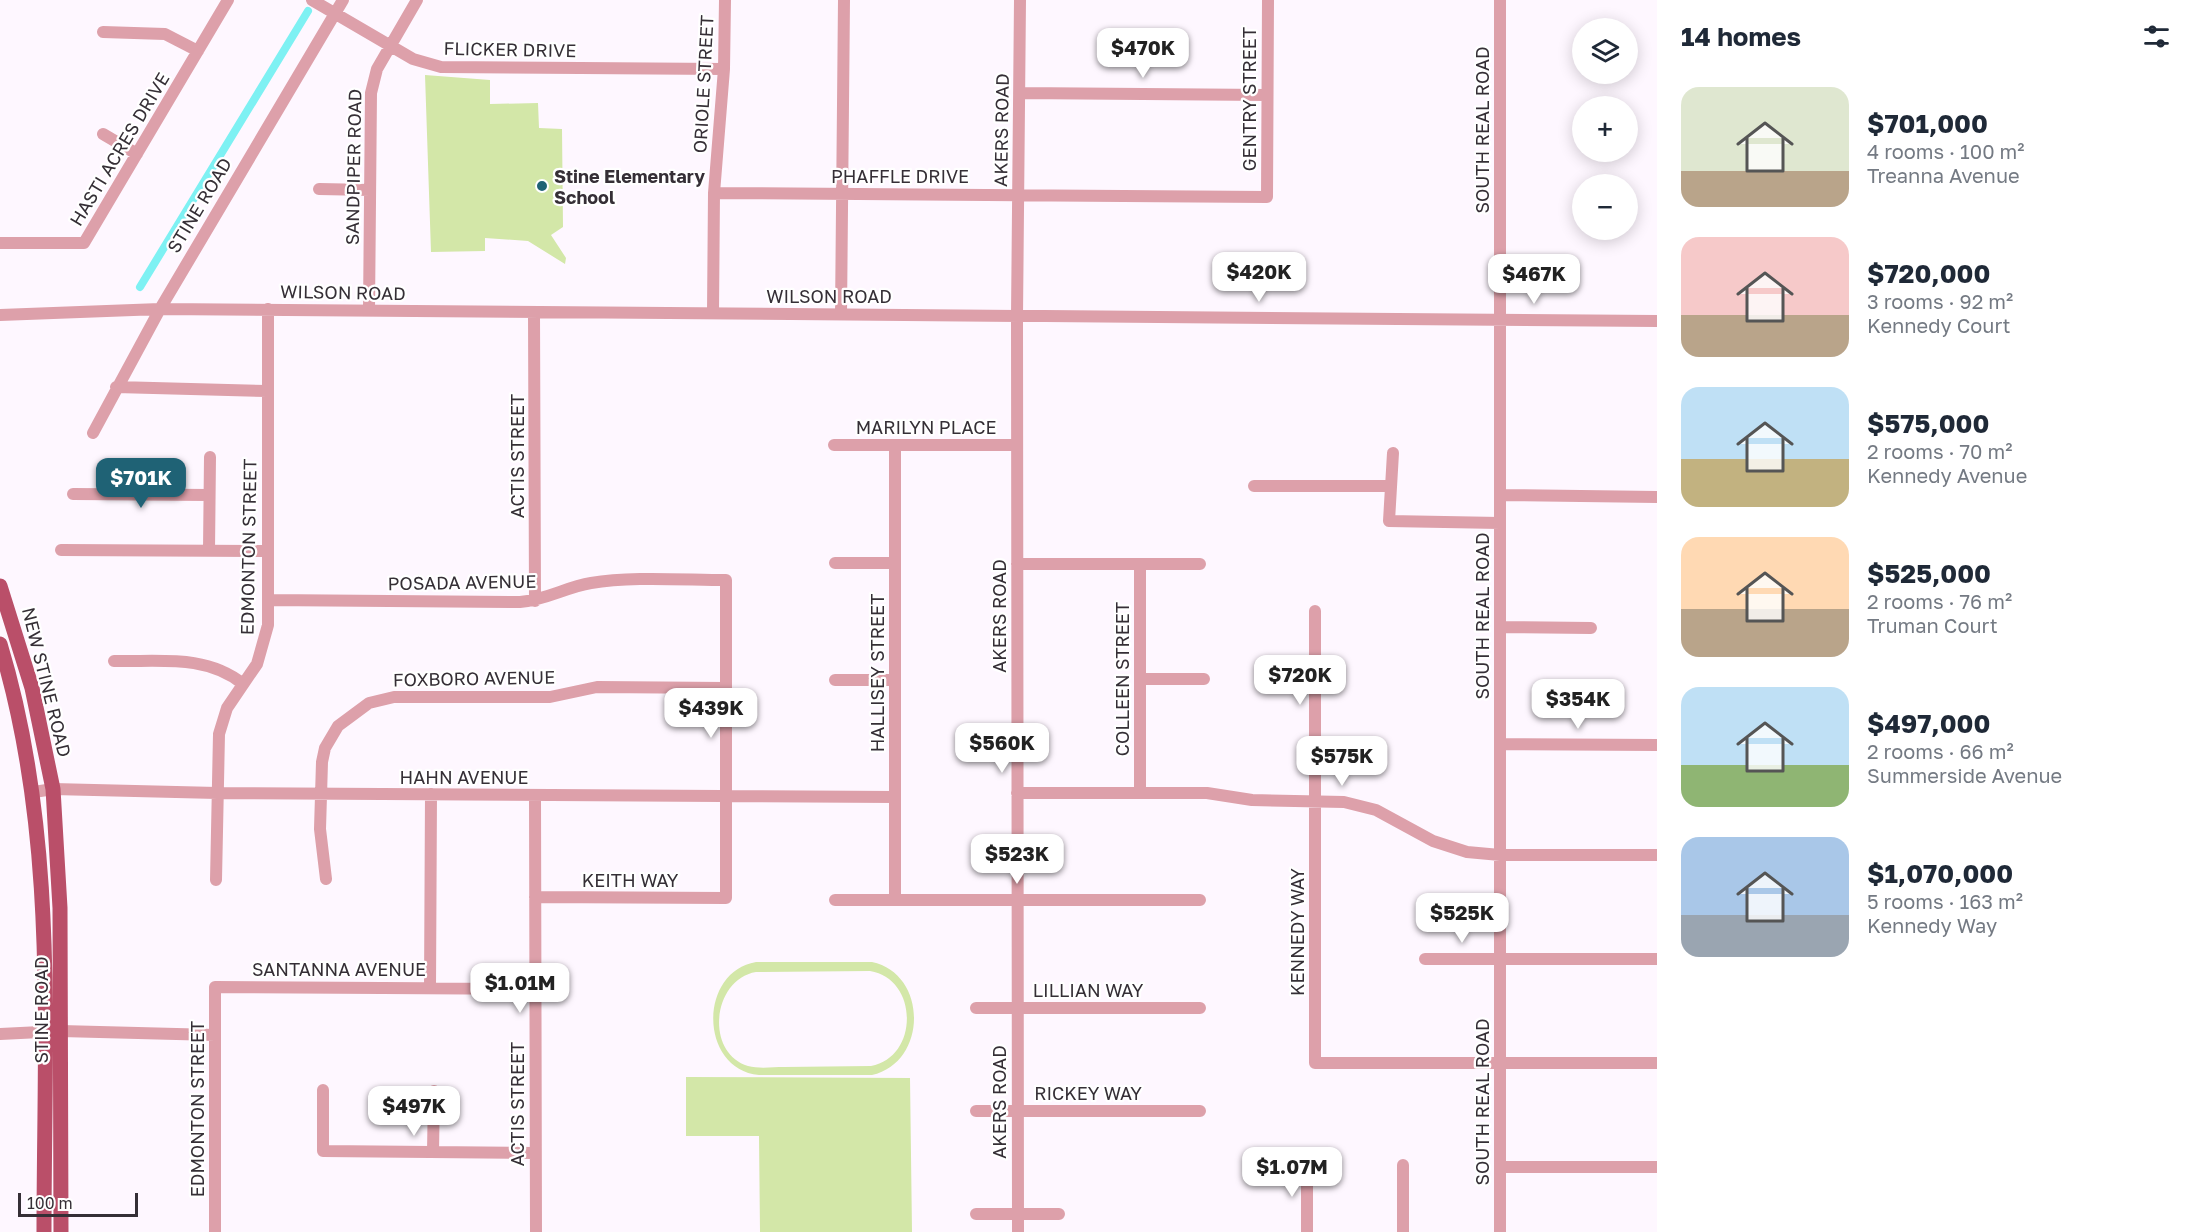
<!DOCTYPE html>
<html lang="en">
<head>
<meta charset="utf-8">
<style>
	body { margin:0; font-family:"Golos Text",sans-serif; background:#f2f2f3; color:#1f2937; height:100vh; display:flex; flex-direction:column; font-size:22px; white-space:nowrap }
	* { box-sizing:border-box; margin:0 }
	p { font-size:20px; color:#747a83 }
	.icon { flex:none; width:33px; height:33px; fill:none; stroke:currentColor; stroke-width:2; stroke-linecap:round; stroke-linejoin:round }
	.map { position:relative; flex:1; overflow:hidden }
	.details { display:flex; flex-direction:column; background:#fff; width:540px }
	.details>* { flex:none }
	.controls { position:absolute; left:1572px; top:18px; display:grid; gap:12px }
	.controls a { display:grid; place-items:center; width:66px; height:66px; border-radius:50%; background:#fff; box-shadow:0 3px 15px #0003; font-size:30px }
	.scale { position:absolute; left:18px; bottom:15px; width:120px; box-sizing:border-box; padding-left:6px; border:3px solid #352f36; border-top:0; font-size:16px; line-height:21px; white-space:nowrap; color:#352f36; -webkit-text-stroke:4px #fff; paint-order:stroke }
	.price { position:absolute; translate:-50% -51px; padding:0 14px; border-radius:12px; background:#fff; color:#222; font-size:20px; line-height:39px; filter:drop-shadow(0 2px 3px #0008) }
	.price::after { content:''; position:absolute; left:50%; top:36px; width:18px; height:14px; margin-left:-9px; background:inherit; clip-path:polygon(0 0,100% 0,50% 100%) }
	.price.selected { background:#1f6275; color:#fff }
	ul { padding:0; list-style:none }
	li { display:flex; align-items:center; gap:18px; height:150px; padding:0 24px }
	li span { display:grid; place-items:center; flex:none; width:168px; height:120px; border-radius:18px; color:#555 }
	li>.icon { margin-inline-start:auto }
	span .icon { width:72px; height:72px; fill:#fffc; stroke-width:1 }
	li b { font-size:26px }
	h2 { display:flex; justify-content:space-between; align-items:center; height:72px; padding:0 24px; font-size:26px }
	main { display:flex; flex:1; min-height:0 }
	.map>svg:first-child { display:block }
	.green { fill:#d3e7a8; fill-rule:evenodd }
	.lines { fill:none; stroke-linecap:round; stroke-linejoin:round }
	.canal { stroke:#7ef1f3; stroke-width:8 }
	.minor { stroke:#dda0aa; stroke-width:12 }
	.major { stroke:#ba4f69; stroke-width:15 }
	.poi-dot { fill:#1f6275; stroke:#fff; stroke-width:2 }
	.labels { text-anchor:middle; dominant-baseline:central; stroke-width:4.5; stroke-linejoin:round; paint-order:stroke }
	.street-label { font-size:18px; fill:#352f36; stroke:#fff }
	.poi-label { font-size:18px; font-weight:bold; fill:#352f36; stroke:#fff; text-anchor:start }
</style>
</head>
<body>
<main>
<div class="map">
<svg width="1657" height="1232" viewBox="0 0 1657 1232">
	<rect width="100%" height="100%" fill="#fef7ff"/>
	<path class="green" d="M425,75L490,80V104L538,103L539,128L562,129L563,227L551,235L566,258L565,264L528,241L485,238V251L431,252Z
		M756,962H872C928,974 928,1062 872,1075H759C699,1069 698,972 756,962ZM870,971C919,979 919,1057 871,1066C842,1066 813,1067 784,1067C773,1067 759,1069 748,1066C704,1052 713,979 756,972Z
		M686,1077L910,1078L912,1232H760L759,1136H686Z"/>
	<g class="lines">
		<path class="canal" d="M140,287L308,11"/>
		<path class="minor" d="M312,0L413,59L441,67L724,69
			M103,32L165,34L198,51
			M1019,93L1267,95
			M103,134L137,154
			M319,189L370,190
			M714,193L1267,197L1268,0
			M0,243H84L228,0
			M369,310L371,93L377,69L417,0
			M534,312L535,601
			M713,313L714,193L724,69L725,0
			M841,314L844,0
			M0,315L160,309L1657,321
			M116,387L267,391
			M93,433L160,309L343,0
			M834,445H1017
			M895,445V900
			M1393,453L1389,521L1500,523
			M1254,486H1391
			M73,494L209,495
			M1500,495L1657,497
			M61,550L268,551
			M209,550L210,457
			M835,563H895
			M1017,564H1200
			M1140,564V793
			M268,600L520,602C546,600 566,587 591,583C631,576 685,580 726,580V898L535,897
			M1315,611V1063H1657
			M1500,627L1591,628
			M114,661C159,662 206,654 243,684
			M1140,679H1204
			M835,680H895
			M1500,744L1657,745
			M34,792L53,789L217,793L895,797
			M1017,793H1207L1252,800L1344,802L1376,810L1433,841L1467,852L1500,855H1657
			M535,795L536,1232
			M326,879L320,829L322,762L325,748L338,726L369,703L394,697H550L597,687L726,688
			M216,880L219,734L227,708L257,664L268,625V309
			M835,900H1200
			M1425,959H1657
			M430,988L431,794
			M976,1008H1200
			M0,1034L61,1031L215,1035
			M323,1090V1151L535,1153
			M976,1111H1200
			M433,1152L434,1091
			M1307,1165V1232
			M1403,1165V1232
			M1500,1167H1657
			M976,1214H1059
			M215,1232V987L535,989
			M1018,1232L1017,316L1020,0
			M1500,1232V0"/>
		<path class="major" d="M0,586L32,688L53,789L60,908L61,1232
			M0,644C58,835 44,1034 44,1232"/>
	</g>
	<circle class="poi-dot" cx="542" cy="186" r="6"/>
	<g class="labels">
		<g class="street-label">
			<text transform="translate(510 49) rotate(1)">FLICKER DRIVE</text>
			<text transform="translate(703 84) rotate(-87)">ORIOLE STREET</text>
			<text transform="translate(1249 99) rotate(-90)">GENTRY STREET</text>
			<text transform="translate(1001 130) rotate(-89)">AKERS ROAD</text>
			<text transform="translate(1482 130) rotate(-90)">SOUTH REAL ROAD</text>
			<text transform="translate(119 149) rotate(-59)">HASTI ACRES DRIVE</text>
			<text transform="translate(353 167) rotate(-89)">SANDPIPER ROAD</text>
			<text x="900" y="176">PHAFFLE DRIVE</text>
			<text transform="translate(199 205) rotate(-59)">STINE ROAD</text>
			<text transform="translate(343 292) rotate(1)">WILSON ROAD</text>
			<text x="829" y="296">WILSON ROAD</text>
			<text x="926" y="427">MARILYN PLACE</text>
			<text transform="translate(517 456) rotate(-90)">ACTIS STREET</text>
			<text transform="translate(248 547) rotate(-89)">EDMONTON STREET</text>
			<text transform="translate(462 582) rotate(-1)">POSADA AVENUE</text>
			<text transform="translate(999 616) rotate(-90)">AKERS ROAD</text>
			<text transform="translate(1482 616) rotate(-90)">SOUTH REAL ROAD</text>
			<text transform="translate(877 673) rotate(-90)">HALLISEY STREET</text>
			<text transform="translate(474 678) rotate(-1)">FOXBORO AVENUE</text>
			<text transform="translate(1122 679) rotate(-90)">COLLEEN STREET</text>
			<text transform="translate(47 682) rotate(76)">NEW STINE ROAD</text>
			<text x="464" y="777">HAHN AVENUE</text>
			<text x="630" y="880">KEITH WAY</text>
			<text transform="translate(1297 932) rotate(-90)">KENNEDY WAY</text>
			<text x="339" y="969">SANTANNA AVENUE</text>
			<text x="1088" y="990">LILLIAN WAY</text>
			<text transform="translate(41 1010) rotate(-90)">STINE ROAD</text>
			<text x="1088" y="1093">RICKEY WAY</text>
			<text transform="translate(999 1102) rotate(-90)">AKERS ROAD</text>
			<text transform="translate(1482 1102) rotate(-90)">SOUTH REAL ROAD</text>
			<text transform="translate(517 1104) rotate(-90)">ACTIS STREET</text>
			<text transform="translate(197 1109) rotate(-90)">EDMONTON STREET</text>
		</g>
		<g class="poi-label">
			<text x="554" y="176">Stine Elementary<tspan x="554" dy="21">School</tspan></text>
		</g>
	</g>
</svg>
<div class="controls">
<a><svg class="icon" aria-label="layers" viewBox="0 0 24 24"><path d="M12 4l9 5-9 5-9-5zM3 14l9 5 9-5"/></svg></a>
<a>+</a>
<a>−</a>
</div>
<div class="scale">100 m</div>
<b class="price" style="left:1143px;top:79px">$470K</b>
<b class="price" style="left:1259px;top:303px">$420K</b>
<b class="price" style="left:1534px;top:305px">$467K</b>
<b class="price selected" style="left:141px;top:509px">$701K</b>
<b class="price" style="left:1300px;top:706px">$720K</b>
<b class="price" style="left:1578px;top:730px">$354K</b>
<b class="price" style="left:711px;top:739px">$439K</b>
<b class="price" style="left:1002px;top:774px">$560K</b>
<b class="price" style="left:1342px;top:787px">$575K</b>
<b class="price" style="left:1017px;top:885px">$523K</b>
<b class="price" style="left:1462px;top:944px">$525K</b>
<b class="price" style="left:520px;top:1014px">$1.01M</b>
<b class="price" style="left:414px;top:1137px">$497K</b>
<b class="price" style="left:1292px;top:1198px">$1.07M</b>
</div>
<section class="details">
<h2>14 homes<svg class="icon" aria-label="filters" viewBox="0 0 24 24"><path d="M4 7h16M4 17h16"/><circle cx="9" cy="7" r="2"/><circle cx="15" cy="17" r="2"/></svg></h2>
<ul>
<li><span style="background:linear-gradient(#dfe7d0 70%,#b9a48a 0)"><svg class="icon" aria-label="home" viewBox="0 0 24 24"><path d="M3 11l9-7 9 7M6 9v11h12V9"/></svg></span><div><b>$701,000</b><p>4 rooms · 100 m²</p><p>Treanna Avenue</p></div></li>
<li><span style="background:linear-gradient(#f6c9c9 65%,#b9a48a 0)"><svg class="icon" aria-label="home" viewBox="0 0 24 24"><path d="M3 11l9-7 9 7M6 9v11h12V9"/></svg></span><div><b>$720,000</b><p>3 rooms · 92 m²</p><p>Kennedy Court</p></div></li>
<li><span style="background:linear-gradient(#bfe0f5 60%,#c2b280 0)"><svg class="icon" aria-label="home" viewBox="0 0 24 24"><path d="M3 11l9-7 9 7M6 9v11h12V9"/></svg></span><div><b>$575,000</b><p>2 rooms · 70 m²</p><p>Kennedy Avenue</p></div></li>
<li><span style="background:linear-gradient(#ffd9b3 60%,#b9a48a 0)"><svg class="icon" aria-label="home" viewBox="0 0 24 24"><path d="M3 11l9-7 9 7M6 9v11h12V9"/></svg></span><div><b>$525,000</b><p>2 rooms · 76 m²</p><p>Truman Court</p></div></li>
<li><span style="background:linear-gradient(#bfe0f5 65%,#8fb573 0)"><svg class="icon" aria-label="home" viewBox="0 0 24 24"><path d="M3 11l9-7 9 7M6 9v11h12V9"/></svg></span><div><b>$497,000</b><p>2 rooms · 66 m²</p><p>Summerside Avenue</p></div></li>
<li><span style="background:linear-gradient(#a9c7e8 65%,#9aa5b1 0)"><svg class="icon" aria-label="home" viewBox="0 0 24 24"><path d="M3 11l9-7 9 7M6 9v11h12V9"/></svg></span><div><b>$1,070,000</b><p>5 rooms · 163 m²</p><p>Kennedy Way</p></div></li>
</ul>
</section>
</main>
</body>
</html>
